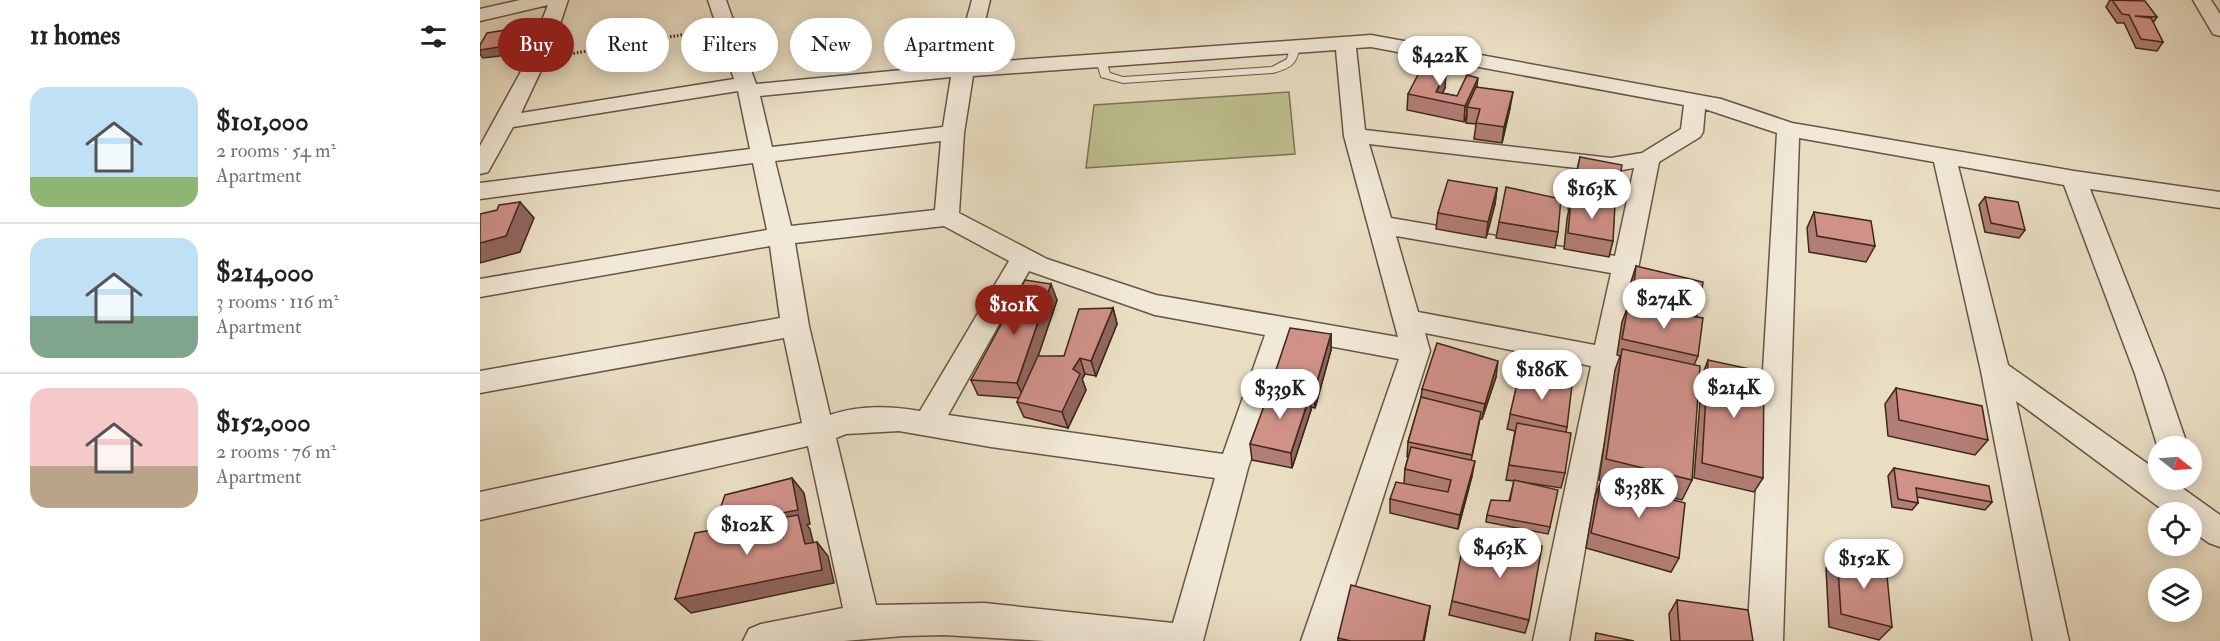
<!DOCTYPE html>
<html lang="en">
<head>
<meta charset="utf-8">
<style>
	body { margin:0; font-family:"IM FELL Double Pica",serif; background:#f6f6f6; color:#222; height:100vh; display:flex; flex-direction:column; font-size:22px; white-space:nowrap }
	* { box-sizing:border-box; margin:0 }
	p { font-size:20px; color:#767676 }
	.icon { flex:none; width:33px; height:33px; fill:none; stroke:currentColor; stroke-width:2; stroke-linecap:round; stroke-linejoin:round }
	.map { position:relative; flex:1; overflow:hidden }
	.drawer { display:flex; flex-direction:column; background:#fff; width:480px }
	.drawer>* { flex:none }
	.banner { position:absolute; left:18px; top:18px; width:570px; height:54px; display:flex; gap:12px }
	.needle { width:39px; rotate:107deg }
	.buttons { position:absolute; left:1668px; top:436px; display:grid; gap:12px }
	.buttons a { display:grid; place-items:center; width:54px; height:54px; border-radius:50%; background:#fff; box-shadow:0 3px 15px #0003; font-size:30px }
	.price { position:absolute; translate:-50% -51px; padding:0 14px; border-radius:21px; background:#fff; color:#222; font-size:20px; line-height:39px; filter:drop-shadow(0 2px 3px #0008) }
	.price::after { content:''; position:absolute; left:50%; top:36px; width:18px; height:14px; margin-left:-9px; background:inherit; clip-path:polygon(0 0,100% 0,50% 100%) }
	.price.on { background:#8f2418; color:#fff }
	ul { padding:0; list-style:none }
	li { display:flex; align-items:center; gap:18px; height:150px; padding:0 30px }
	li+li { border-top:2px solid #e0e0e0 }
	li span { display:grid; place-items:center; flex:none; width:168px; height:120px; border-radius:18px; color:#555 }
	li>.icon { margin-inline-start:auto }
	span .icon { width:72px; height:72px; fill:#fffc; stroke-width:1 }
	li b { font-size:26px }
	h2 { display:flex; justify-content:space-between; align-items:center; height:72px; padding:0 30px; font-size:26px }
	.tag { padding:0 21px; border-radius:27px; background:#fff; box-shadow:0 3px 15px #0003; font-size:21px; line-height:54px }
	.tag.on { background:#8f2418; color:#fff }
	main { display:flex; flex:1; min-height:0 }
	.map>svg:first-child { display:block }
	.green { fill:#bebf8e; stroke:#7d7454; stroke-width:1.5 }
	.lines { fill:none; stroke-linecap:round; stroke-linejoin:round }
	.service-casing { stroke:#675544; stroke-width:2 }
	.minor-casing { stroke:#675544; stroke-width:3 }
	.path { stroke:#3c281a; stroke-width:3; stroke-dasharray:1.5 2; stroke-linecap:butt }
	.service { fill:#f1e9d7; fill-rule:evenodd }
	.minor { fill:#f1e9d7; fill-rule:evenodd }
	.wall { fill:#b27d75; stroke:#3c281a; stroke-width:1.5 }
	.shaded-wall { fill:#91665f; stroke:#3c281a; stroke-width:1.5 }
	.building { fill:#cf9188; stroke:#3c281a; stroke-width:1.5 }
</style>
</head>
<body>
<main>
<section class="drawer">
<h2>11 homes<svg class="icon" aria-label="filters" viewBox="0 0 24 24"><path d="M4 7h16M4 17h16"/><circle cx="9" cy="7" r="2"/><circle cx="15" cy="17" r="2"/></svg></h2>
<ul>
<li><span style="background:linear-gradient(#bfe0f5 75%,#8fb573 0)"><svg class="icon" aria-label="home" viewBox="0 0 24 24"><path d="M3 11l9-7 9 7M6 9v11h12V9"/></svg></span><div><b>$101,000</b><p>2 rooms · 54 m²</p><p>Apartment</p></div></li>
<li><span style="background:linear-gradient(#bfe0f5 65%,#7fa58c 0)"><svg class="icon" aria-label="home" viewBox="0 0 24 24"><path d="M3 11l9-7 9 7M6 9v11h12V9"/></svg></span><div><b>$214,000</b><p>3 rooms · 116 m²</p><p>Apartment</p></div></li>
<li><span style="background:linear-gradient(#f6c9c9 65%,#b9a48a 0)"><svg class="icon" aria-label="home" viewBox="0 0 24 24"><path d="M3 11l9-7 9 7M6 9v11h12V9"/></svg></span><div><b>$152,000</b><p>2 rooms · 76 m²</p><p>Apartment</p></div></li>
</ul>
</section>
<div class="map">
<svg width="1740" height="641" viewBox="0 0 1740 641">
	<rect width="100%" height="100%" fill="#e9ddc2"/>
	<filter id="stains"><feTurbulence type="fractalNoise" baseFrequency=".00333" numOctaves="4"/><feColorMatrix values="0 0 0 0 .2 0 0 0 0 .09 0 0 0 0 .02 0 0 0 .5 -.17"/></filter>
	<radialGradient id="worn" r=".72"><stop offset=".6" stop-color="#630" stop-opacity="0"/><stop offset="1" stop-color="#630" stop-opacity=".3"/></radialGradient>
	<path class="green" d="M809,92L815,154L606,168L614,105Z"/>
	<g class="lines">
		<g class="service-casing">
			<path id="service" d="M815,44L820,47C816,65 811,68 793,73L643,83L621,77L616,60L617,58H625L630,73L643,77L792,67L807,59L810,47Z"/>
		</g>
		<g class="minor-casing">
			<path id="minor" d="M40,0H88L73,45L41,113L254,79L228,0H246L276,84L474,65L492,0H510L495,63L891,35L1241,99L1312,123L1594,171L1740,192V208L1610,189L1683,374L1708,447L1678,448L1655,374L1584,185L1478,166L1528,365L1678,471V480H1691L1740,515V547L1729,543L1712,531V513H1687L1536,401L1589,641H1553L1501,371L1454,162L1319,138L1303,641H1267L1297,133L1225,109L1223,132L1220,137L1179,162L1122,452L1089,641H1053L1111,366L945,333L950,351L857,641H821L919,359L811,339L768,468L723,641H565L464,635L423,636L364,641H263L269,629L281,624L363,608L328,446L0,520V492L322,423L304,338L0,393V371L300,318L290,246L0,297V279L287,230L273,163L0,199V183L270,149L258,91L33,127L8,172L0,174V146L44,66L68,5L0,21V9ZM891,47L1204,105L1201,129L1162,153L1131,158L885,130L876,48ZM856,50L864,136L918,337L676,295L567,259L479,213L484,133L493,76ZM471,77L463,127L292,147L280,96ZM461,141L455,210L311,226L295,161ZM889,144L1131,172L1154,168L1135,256L911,218ZM464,226L529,261L440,411C412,406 378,405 350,415L329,326L315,243ZM916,236L1131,273L1115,345L938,312ZM549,271L675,315L785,335L743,454L468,415ZM419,431L511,447L735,478L693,623L504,603L396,605L356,438L366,434Z
				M1713,0H1731L1740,14V36L1733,34Z"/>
		</g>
		<path class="path" d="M90,54L218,32"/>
		<use href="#service" class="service"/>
		<use href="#minor" class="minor"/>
	</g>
	<path class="wall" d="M1630,0H1647L1677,17L1673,23L1683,42L1677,51L1656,48L1644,23H1637L1626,7Z
		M997,87L1030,108L1022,143L994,139L996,124L986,123L987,115L984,122L927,110L928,94L965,88L962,93L977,96Z
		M1100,157L1136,199L1134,207L1133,241L1129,257L1084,249L1087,219L1089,209H1088Z
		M1017,188L1015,204L1006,238L956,229L958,213Z
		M1505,197L1545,230L1539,238L1505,232L1499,205Z
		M1334,212L1395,246L1386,262L1329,252L1327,228Z
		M1019,222L1078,232L1075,248L1016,238Z
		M1156,266L1219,310L1216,317L1218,356L1214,365L1212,480L1202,500L1119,480L1135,370L1140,356L1137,355L1142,322L1148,306L1151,282Z
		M577,300L557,359L584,356L633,308L637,324L616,376L605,374L602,379L606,390L588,428L544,417L537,402L539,398L498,395L491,380Z
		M851,334V350L835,408L831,407V410L812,468L772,460L770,444L792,387L791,385Z
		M1228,360L1283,478L1274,492L1214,478L1222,376Z
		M1039,376L1087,427L1086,432L1085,473L1081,488L1036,481L1070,527L1068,534L1006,522L1007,515L1029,501L1034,481L1026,480L1035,431L1027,429Z
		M1016,377L1002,419H1000L991,461L992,476L978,529L910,513V499L924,483L925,469L928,458L927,457L928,442L941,398L942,389Z
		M1416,388L1508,440L1495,455L1408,436L1405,404Z
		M1414,468L1512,502L1505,510L1437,497L1438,503L1432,510L1412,507L1408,476Z
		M1121,481L1199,558L1191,572L1106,548L1115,496Z
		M1357,554L1412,627L1399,640L1349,627L1346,568Z
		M1197,600L1273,641H1191L1189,614Z
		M972,601L1049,620L1045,633L969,615Z
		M950,606L944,641H858V638Z"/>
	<path class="shaded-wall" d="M44,27L50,35L44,53L3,58L0,54V50Z
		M966,72L965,88L959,100L956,92Z
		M998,78L996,93L987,107V115L984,122L985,106Z
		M1033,92L1030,108L1022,143L1024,127Z
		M1017,188L1015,204L1006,238L1008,222Z
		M40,202L54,218L40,252L0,263V243Z
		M571,284L577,300L544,398L537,383Z
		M633,308L637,324L616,376L611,361Z
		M851,334V350L835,408L834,392Z
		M600,358L605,374L602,379L606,390L588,428L582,412L593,369Z
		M1018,361L1016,377L1002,419L1005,404Z
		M830,395L831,410L812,468L811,453Z
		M995,461L992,476L978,529L980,515Z
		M312,478L324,493L330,524L327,525L330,529L337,558L248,540L234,526Z
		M337,542L348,556L354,583L211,613L195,599Z
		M950,606L944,641H943Z"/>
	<path class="building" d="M1632,0L1665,1L1677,17L1655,16L1671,18L1683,42L1661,39L1649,15L1642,14Z
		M44,27L38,44L0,50V45L7,33Z
		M942,67L966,72L956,92L977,96L987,75L998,78L985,106L928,94Z
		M996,87L1033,92L1024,127L996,123L1000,109L987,107Z
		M1100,157L1142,165L1136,199L1092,193Z
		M968,180L1017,188L1008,222L958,213Z
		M1026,187L1081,199L1078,232L1019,222Z
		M1505,197L1538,202L1545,230L1511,223Z
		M40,202L26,236L0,243V214L17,210L19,205Z
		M1091,202L1135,204L1133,241L1088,233Z
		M1334,212L1391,221L1395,246L1337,236Z
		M1156,266L1223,282L1219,310L1152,299Z
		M545,280L571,284L537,383L491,380Z
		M1148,306L1223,318L1218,356L1142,339Z
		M633,308L611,361L600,358L593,369L600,374L582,412L537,402L558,356H584L599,309Z
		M810,328L851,334L834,392L791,385Z
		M957,343L1018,361L1005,404L942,389Z
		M1142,349L1220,366L1212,480L1126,459Z
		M1228,360L1284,372L1283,478L1222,463Z
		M1039,376L1092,385L1087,427L1030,414Z
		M791,387L830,395L811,453L770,444Z
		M1416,388L1502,406L1508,440L1419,420Z
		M941,397L1001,412L992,455L928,442Z
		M1037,423L1091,433L1085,473L1029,465Z
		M931,447L995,461L980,515L910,499L916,482L968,492L971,480L925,469Z
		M1414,468L1509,486L1512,502L1436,488L1438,503L1418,499Z
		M312,478L318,510L234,526L245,495Z
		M1034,480L1078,490L1070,527L1007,515L1011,500L1030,501Z
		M1121,481L1205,503L1199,558L1111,533Z
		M318,515L325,544L337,542L342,570L195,599L215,533Z
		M1029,539L1062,546L1049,620L972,601L982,550L1024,555Z
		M1357,554L1406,566L1412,627L1361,614Z
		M871,585L950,606L943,641H871L858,638Z
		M1197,600L1268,610L1273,641H1200Z
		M1116,633L1154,641H1115Z"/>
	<rect width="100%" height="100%" filter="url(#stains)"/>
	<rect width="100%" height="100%" fill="url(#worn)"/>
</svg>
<div class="buttons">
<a><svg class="needle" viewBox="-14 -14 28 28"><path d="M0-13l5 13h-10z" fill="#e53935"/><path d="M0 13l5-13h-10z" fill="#767676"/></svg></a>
<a><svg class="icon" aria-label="locate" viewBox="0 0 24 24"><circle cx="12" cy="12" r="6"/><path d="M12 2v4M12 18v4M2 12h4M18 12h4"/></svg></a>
<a><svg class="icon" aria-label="layers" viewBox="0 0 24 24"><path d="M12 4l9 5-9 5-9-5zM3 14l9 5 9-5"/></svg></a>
</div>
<b class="price" style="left:960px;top:87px">$422K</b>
<b class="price" style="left:1112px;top:220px">$163K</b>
<b class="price" style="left:1184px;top:330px">$274K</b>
<b class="price on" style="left:534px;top:336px">$101K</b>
<b class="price" style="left:1062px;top:401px">$186K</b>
<b class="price" style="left:1254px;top:419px">$214K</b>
<b class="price" style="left:800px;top:420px">$339K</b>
<b class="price" style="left:1159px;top:519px">$338K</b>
<b class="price" style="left:267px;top:556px">$102K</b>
<b class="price" style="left:1020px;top:579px">$463K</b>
<b class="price" style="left:1384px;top:590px">$152K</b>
<div class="banner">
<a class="tag on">Buy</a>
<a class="tag">Rent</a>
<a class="tag">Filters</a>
<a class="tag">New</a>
<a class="tag">Apartment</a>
</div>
</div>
</main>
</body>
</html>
